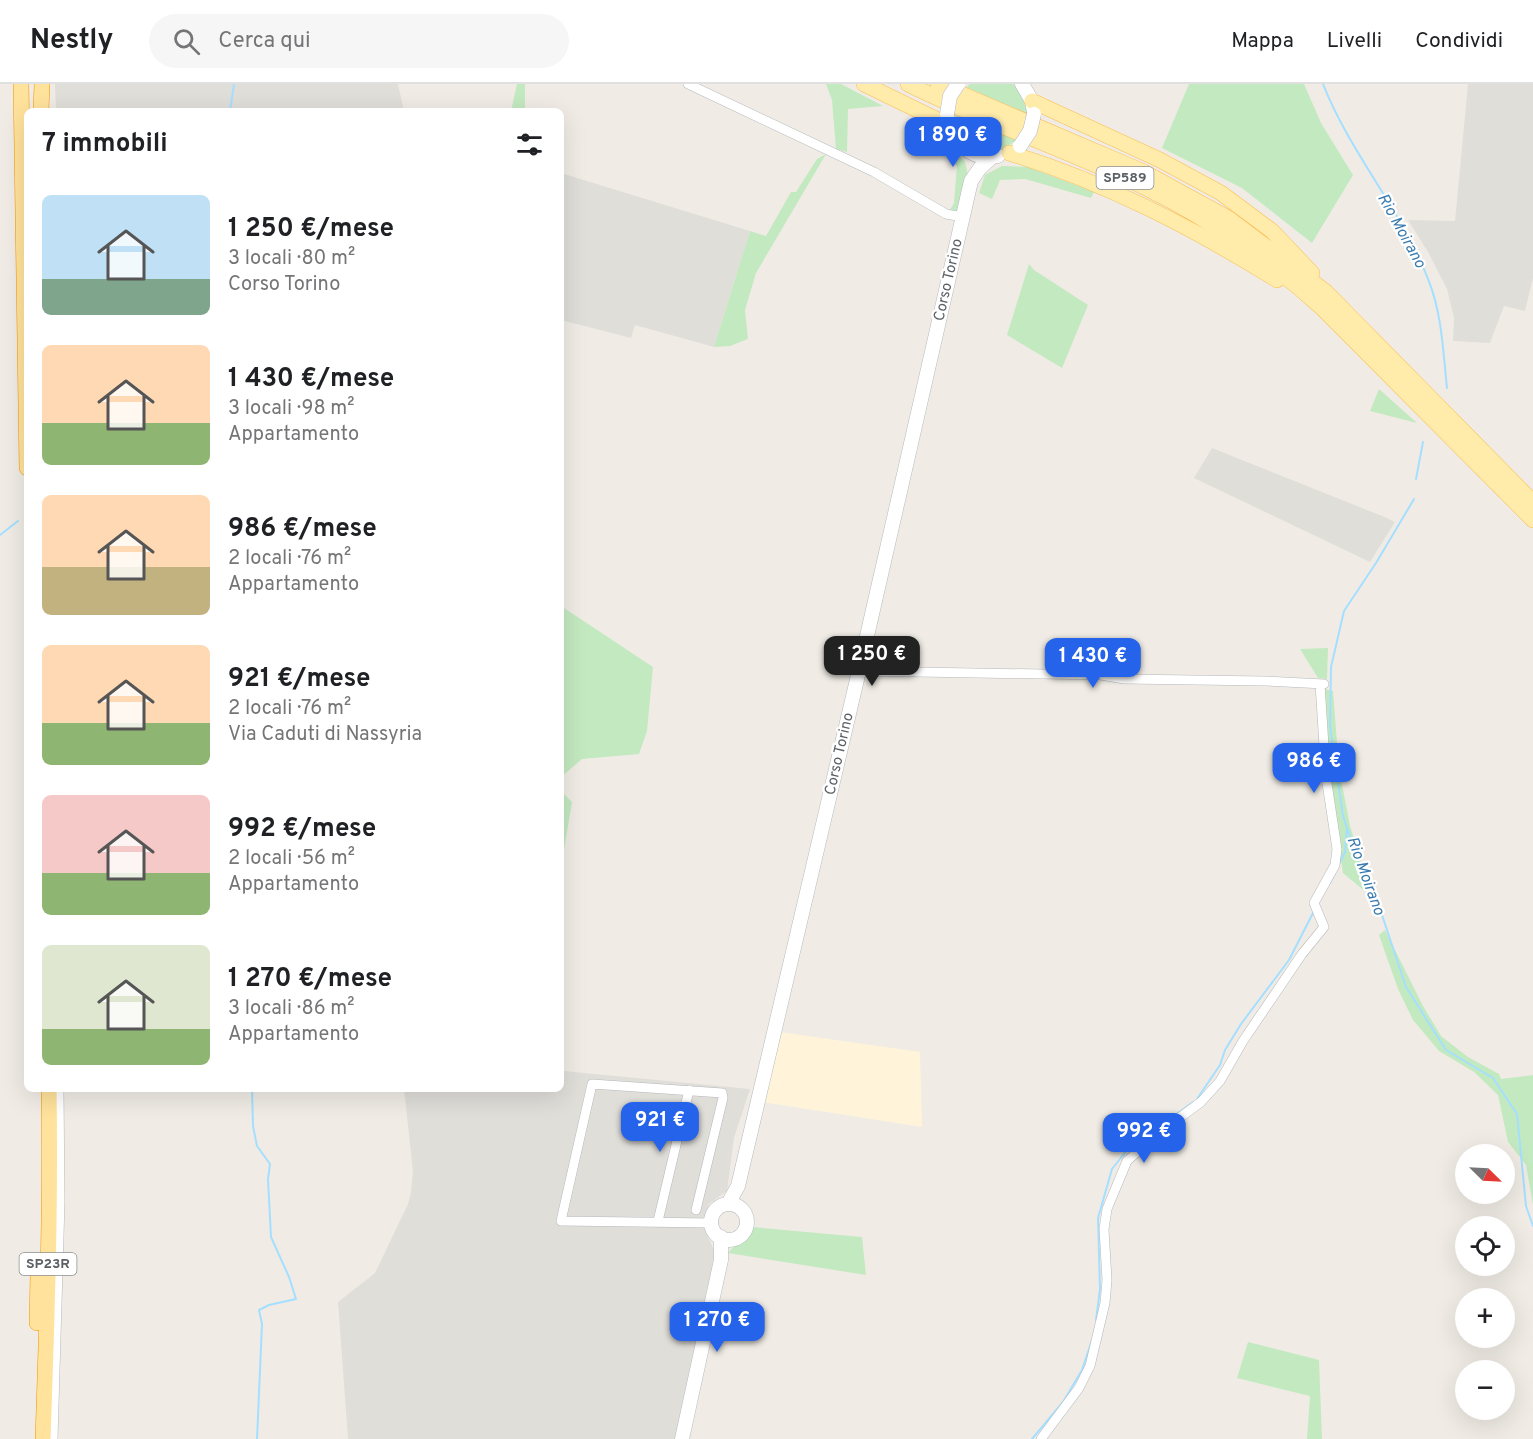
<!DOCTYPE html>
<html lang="it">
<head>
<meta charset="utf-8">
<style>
	body { margin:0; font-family:Overpass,sans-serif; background:#f6f6f6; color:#202124; height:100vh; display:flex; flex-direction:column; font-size:22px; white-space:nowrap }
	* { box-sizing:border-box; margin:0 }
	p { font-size:20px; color:#757577 }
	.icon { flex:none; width:33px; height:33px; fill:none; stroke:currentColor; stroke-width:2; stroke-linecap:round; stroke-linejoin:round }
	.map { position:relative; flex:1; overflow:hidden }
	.side { position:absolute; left:24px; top:24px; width:540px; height:984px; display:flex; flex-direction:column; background:#fff; border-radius:9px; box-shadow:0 6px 24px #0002 }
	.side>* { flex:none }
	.needle { width:39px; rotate:114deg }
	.tools { position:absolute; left:1455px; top:1060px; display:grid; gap:12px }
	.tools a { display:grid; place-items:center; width:60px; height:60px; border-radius:50%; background:#fff; box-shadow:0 6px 24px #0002; font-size:30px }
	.price { position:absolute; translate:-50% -51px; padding:0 14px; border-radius:12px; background:#2563eb; color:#fff; font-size:20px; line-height:39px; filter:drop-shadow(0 2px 3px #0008) }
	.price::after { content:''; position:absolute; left:50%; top:36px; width:18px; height:14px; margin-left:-9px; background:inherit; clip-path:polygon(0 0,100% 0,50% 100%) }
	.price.selected { background:#222; color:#fff }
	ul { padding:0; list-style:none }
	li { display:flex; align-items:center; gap:18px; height:150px; padding:0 18px }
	li span { display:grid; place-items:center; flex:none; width:168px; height:120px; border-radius:9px; color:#555 }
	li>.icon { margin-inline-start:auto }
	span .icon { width:72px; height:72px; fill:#fffc; stroke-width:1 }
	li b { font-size:26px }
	h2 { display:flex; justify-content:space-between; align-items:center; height:72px; padding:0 18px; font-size:26px }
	header { display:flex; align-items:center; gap:36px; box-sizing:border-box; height:84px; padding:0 30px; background:#fff; border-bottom:2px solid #e0e0e0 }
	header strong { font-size:28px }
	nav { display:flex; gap:33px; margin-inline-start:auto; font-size:21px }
	.search { width:420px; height:54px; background:#f6f6f6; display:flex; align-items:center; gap:15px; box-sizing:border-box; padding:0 21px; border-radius:33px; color:#757577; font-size:22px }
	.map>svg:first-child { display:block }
	.commercial { fill:#fff4da }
	.industrial { fill:#e0ded9 }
	.green { fill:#c3e9c0 }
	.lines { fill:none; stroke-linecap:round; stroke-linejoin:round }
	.stream { stroke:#a5dfff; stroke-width:2 }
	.minor-casing { stroke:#b5b8bc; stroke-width:10 }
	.secondary-casing { stroke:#b6babf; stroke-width:15 }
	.primary-casing { stroke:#fabe54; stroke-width:16 }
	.trunk-casing { stroke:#f49500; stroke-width:16 }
	.minor { stroke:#fff; stroke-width:9 }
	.secondary { stroke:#fff; stroke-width:14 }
	.primary { stroke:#ffebaa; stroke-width:15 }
	.trunk { stroke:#ffe29b; stroke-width:15 }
	.secondary-bridge-casing { stroke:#b6babf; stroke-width:15; stroke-linecap:butt }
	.secondary-bridge { stroke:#fff; stroke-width:14 }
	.labels { text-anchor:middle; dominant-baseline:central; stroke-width:4.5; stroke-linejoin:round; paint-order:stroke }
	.shield { fill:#fff; stroke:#8d9094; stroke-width:1.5 }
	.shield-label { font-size:14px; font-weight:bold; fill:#5c6166 }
	.street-label { font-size:15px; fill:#5c6166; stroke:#fff }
	.water-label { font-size:16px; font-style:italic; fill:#397baf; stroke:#fff }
</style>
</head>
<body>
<header>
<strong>Nestly</strong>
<div class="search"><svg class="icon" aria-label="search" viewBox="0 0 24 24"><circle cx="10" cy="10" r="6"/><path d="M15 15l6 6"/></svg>Cerca qui</div>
<nav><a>Mappa</a><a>Livelli</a><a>Condividi</a></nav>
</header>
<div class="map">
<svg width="1533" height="1355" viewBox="0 0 1533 1355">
	<rect width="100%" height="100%" fill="#f0ece5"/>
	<path class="commercial" d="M779,948L920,968L922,1043L762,1018Z"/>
	<path class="industrial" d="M55,0H398L404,27H56Z
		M1468,0H1533V194L1525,227L1504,222L1490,259L1453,257L1454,234L1447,205L1428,168L1408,136L1455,137Z
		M561,89L750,147L714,263L635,241L631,254L561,236Z
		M1212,364L1387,434L1395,438L1370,478L1194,394Z
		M561,809L564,987L750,1005L734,1054L727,1107L709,1120L704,1143L715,1169L675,1355H348L338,1218L375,1189L408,1120L411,1108L413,1087L404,1005H561Z"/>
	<path class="green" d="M517,0H525V27H511Z
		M826,0H841L883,22L848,25L847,68L836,65L832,16Z
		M970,0H1013C1023,9 1026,17 1028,31L966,3Z
		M1189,0H1304L1321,39L1353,91L1312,159L1242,104L1162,64Z
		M955,28L1017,55C992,81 958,60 955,28Z
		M929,46L943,51L965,78L968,91L958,127L950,126L954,119L957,82L942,66Z
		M826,70L756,189L745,226L748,255L730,262L714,263L750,147L766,152L791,108H796L817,75Z
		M1002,82L1028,83L1094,108L1091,114L1025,95L1000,96L992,115L979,109L985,91Z
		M1029,180L1034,186L1088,221L1062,284L1007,251Z
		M1379,305L1417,339L1370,327Z
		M561,522L653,583L647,647L639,670L582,675L561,693Z
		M1328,564L1327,595L1318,594L1300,565Z
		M1324,605L1333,607L1339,685L1350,742L1373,814L1343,789L1331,709Z
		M561,707L572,718L561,783Z
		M1385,846L1423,922L1441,952L1468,973L1499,990L1501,995L1533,991V1121L1526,1081L1508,1058L1498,1011L1474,988L1439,967L1413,936L1398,905L1379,851Z
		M752,1143L862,1153L866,1191L728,1169L735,1161L745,1156Z
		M1248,1258L1319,1276L1322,1355H1307L1310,1312L1237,1294Z"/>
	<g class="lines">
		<path class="stream" d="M1323,0C1349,67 1402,127 1428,195C1442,229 1443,267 1447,304
			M230,27L234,0
			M1416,395L1423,358
			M1414,415L1376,479L1344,527L1331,583L1330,643L1343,732L1355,767L1378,819L1406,903L1446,966L1493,994L1517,1030L1526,1122L1533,1142
			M0,451L18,437
			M1330,799L1345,768L1347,745
			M252,1005L253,1042L257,1062L270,1080L268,1095L271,1153L289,1193L296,1215L269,1221L259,1226L262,1240L257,1355
			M1197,1015L1220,981L1225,966L1241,940L1289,876L1314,827
			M1096,1236L1100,1205L1098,1134L1112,1085L1127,1066L1193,1018
			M1032,1355L1063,1318L1082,1286L1092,1256"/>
		<g class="minor-casing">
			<path id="minor" d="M688,0L874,88L946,130L963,133
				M859,587L1101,591L1124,595L1265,597L1324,600
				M696,1126L723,1014L722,1009L592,1000L561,1137L711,1139
				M658,1137L689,1006
				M53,1355L60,1118L59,1005
				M1041,1355L1079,1304L1090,1282L1105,1219L1107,1196L1104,1145L1107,1125L1127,1077L1156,1051L1201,1018L1220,997L1243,957L1302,870L1324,843L1314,819L1335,781L1337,765L1326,693L1320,600"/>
		</g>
		<g class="secondary-casing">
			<path id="secondary" d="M1022,0L1032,17L1034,28
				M947,32C950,56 971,78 998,72
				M728,1120L738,1102L859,587L971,97L980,84L992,73
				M711 1138a18 18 0 1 1 36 0a18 18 0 1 1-36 0Z
				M682,1355L721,1176V1153"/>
		</g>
		<g class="primary-casing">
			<path id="primary" d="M864,0L948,41
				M908,0C984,38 1065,65 1142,102C1208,134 1268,175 1322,224L1533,436
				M938,0L1144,88L1228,134L1326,208L1533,418
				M1032,17L1160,76L1221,109L1272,147L1312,189
				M1009,69C1105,98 1193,144 1277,196"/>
		</g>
		<g class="trunk-casing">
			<path id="trunk" d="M21,0L27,384
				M41,27L42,0
				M37,1239L38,1191
				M43,1355C47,1238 51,1122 49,1005"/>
		</g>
		<use href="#minor" class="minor"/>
		<use href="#secondary" class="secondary"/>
		<use href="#primary" class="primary"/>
		<use href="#trunk" class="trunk"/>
		<g class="secondary-bridge-casing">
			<path id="secondary-bridge" d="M947,30L950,12L958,0
				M1020,62L1030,47L1034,30"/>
		</g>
		<use href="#secondary-bridge" class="secondary-bridge"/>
	</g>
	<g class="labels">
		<g class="shield">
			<rect x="1096.5" y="83" width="57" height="22" rx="4.5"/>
			<rect x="19.5" y="1169" width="57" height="22" rx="4.5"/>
		</g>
		<g class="shield-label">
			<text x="1125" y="94">SP589</text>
			<text x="48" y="1180">SP23R</text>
		</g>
		<g class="street-label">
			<text transform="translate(949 196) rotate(-77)">Corso Torino</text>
			<text transform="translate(840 670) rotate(-77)">Corso Torino</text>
		</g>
		<g class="water-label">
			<text transform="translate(1401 147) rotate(61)">Rio Moirano</text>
			<text transform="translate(1365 792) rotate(70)">Rio Moirano</text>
		</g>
	</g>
</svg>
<div class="tools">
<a><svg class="needle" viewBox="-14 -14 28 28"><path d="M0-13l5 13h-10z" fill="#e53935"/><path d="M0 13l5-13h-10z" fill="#757577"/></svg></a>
<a><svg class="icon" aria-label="locate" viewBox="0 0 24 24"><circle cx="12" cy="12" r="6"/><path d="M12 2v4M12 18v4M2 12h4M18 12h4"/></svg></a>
<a>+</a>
<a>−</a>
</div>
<b class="price" style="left:953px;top:84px">1 890 €</b>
<b class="price selected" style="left:872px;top:603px">1 250 €</b>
<b class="price" style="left:1093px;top:605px">1 430 €</b>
<b class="price" style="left:1314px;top:710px">986 €</b>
<b class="price" style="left:660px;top:1069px">921 €</b>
<b class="price" style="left:1144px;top:1080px">992 €</b>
<b class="price" style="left:717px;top:1269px">1 270 €</b>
<section class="side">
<h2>7 immobili<svg class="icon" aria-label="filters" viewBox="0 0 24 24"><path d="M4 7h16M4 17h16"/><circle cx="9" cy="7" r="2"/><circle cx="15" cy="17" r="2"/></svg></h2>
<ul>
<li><span style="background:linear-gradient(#bfe0f5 70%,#7fa58c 0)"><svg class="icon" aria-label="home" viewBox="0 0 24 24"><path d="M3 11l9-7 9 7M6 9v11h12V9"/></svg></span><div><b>1 250 €/mese</b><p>3 locali · 80 m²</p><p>Corso Torino</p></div></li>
<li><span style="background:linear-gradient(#ffd9b3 65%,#8fb573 0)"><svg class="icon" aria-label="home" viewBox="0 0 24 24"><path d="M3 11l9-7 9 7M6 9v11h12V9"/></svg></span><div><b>1 430 €/mese</b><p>3 locali · 98 m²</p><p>Appartamento</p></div></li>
<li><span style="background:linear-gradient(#ffd9b3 60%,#c2b280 0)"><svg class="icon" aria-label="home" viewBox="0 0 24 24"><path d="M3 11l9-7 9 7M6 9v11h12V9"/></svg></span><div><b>986 €/mese</b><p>2 locali · 76 m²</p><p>Appartamento</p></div></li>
<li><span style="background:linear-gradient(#ffd9b3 65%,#8fb573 0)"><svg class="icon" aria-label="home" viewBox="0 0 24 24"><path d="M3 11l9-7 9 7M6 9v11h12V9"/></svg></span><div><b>921 €/mese</b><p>2 locali · 76 m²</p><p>Via Caduti di Nassyria</p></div></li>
<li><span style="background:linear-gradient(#f6c9c9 65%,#8fb573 0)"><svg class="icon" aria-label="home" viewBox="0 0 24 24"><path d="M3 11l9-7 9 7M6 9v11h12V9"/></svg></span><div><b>992 €/mese</b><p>2 locali · 56 m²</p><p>Appartamento</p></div></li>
<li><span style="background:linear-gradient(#dfe7d0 70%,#8fb573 0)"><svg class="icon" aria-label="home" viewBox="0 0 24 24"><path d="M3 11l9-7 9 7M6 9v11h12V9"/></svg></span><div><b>1 270 €/mese</b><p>3 locali · 86 m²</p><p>Appartamento</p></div></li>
</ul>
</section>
</div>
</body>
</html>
